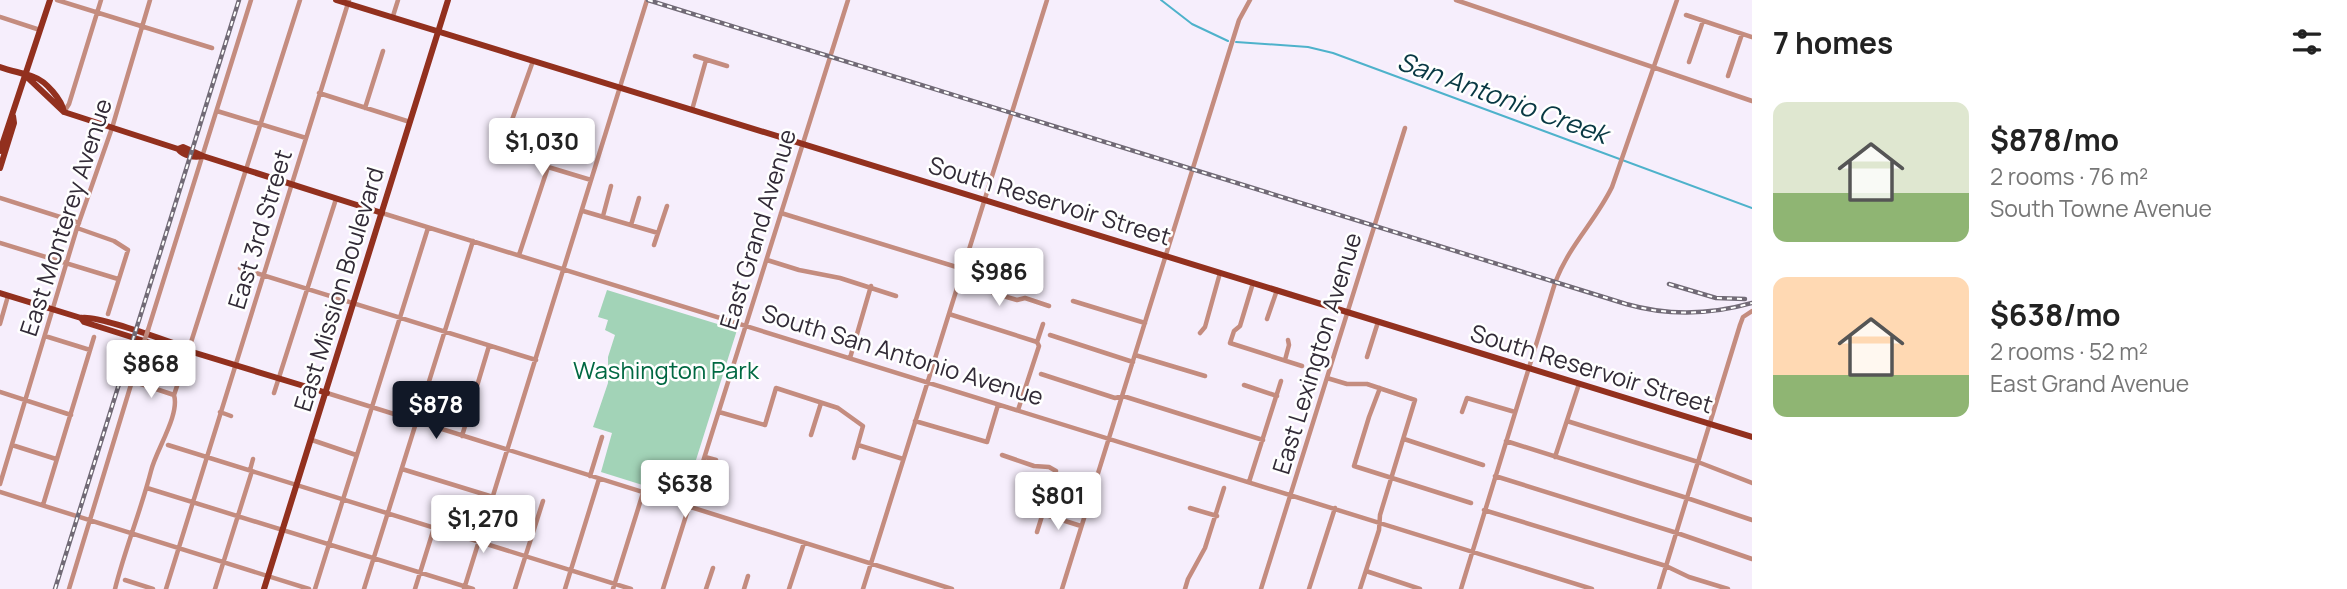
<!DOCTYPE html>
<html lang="en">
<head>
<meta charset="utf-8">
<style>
	body { margin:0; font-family:Manrope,sans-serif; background:#f2f2f2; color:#222; height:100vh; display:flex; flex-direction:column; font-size:26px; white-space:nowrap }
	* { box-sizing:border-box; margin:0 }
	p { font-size:23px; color:#767676 }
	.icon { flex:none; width:38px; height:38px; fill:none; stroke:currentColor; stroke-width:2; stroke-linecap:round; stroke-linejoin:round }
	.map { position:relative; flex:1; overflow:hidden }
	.details { display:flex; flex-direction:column; background:#fff; width:595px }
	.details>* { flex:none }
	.price { position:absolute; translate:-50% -60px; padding:0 16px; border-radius:7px; background:#fff; color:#222; font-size:23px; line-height:46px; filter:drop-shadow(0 2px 4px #0008) }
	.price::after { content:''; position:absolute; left:50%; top:42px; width:21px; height:16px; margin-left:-10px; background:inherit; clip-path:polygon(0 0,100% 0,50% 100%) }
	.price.current { background:#111827; color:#fff }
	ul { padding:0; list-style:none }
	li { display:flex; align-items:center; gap:21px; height:175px; padding:0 21px }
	li span { display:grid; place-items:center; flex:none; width:196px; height:140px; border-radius:14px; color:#555 }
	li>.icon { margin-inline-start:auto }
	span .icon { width:84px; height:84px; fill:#fffc; stroke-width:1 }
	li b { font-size:30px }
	h2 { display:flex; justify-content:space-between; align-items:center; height:84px; padding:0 21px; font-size:30px }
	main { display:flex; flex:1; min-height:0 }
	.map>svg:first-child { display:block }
	.green { fill:#a2d3b7 }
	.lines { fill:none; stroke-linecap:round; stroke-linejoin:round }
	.stream { stroke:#4eb2cb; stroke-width:2 }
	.minor { stroke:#c48c7f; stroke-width:4.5 }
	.major { stroke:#92301e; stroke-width:6 }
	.rail-casing { stroke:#716a76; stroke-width:4.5 }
	.rail { stroke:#fff; stroke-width:2; stroke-dasharray:5; stroke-linecap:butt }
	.minor-bridge { stroke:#c48c7f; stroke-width:4.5 }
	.labels { text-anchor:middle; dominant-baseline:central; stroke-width:5; stroke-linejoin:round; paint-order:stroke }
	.street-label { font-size:24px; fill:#322b37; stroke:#fff }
	.park-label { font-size:24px; fill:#006842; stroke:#fff }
	.water-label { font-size:26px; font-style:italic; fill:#083843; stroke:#fff }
</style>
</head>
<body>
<main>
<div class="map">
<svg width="1752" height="589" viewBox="0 0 1752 589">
	<rect width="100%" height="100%" fill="#f6eefc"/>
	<path class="green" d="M607,290L737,330L684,498L601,472L612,433L593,427L608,383V357L615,335L605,330L608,320L598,317Z"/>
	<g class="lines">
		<path class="stream" d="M1161,0L1192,24L1228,41
			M1236,42L1308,47L1333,53L1752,208"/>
		<path class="minor" d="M57,0L212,48
			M1456,0L1752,101
			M1686,15L1752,37
			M393,16L398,0
			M0,17L40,30
			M695,56L727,66
			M533,61L502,148L546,162L548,167L591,180
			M1689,62L1703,21
			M1728,76L1742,34
			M319,93L410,122
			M365,108L383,51
			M692,110L706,60
			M217,111L306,138
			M64,112L69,104L101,0
			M0,198L79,223
			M583,211L658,233
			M382,213L1592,589
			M781,213L963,269
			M603,216L611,186
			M631,225L639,198
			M77,228L114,241L128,250L108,314
			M0,243L118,279
			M654,245L667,206
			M519,255L548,167
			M767,260L799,270L840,278L896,296
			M240,268L536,360
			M960,279L988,288L993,293L1017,300L1025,298L1049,306
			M1253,283L1240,326L1234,331L1230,343L1302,366
			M1073,301L1145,323
			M949,314L1037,342
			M1267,319L1277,290
			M0,324L8,296
			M148,330L251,0
			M1200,333L1205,327L1220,273
			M1050,335L1133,362
			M45,336L90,350
			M1135,355L1205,376
			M1367,357L1378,322
			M850,358L871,286
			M1285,360L1289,345L1288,340
			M1041,374L1115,398L1123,396L1263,440
			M1327,378L1347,384H1367L1415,400L1380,515L1379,530L1360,589
			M179,380L300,0
			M132,381L174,395
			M1244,385L1277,396
			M1380,388L1369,417L1354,466L1471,503
			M0,392L71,415
			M274,393L336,199
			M327,393L952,589
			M174,395L188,353
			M1018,410L1039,346L1037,342L1043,324
			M220,412L231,416
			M719,412L765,425L776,388L838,408L863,426L854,458
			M1462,412L1467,398L1515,412
			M915,421L987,442L998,405
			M1567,421L1698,462L1752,483
			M811,435L821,403
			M462,436L489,346
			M1404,439L1483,465
			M312,440L356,455
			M1506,441L1687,498L1752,520
			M12,445L56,459
			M168,445L631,589
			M858,445L903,459
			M1002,455L1034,466L1049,467L1056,471L1037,532
			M705,457L716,460
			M1555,457L1579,384
			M402,469L493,497
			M250,470L253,459
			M590,476L602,437
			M1495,476L1677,533L1752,559
			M1249,482L1281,381
			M0,484L77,228L112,128L150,0
			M147,488L473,589
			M0,492L309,589
			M43,505L94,337
			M1190,508L1217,516
			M1484,510L1666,566L1689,577L1728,589
			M1043,514L1081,526
			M1366,571L1420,589
			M125,580L153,589
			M69,589L143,345
			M115,589C125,549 141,510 151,471C156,450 180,415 174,395
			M166,589L349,0
			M215,589L252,471
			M315,589L428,228
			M364,589L473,241
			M415,589L434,528
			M464,589L647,0
			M515,589L543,501
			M565,589L599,479
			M613,589L643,493
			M663,589L848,0
			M706,589L713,568
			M744,589L748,576
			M789,589L804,543
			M863,589L1047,0
			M1062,589L1239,20L1250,0
			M1185,589L1188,579L1205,548L1224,488
			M1261,589L1405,128
			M1309,589L1335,508
			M1461,589L1555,283C1569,245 1595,222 1612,187L1677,0
			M1659,589L1740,325L1743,317L1752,311"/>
		<path class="major" d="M336,0L1752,437
			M0,67C11,71 23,73 34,77C46,81 62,100 64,112
			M26,76L64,112L178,149C184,156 194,158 203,156
			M178,149L183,147L203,156L382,213
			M0,151L50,0
			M0,168L14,123L13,116
			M0,293L81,318C95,314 166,341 185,347L189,351L327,393
			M81,318L84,322L182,353L189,351
			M264,589L448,0"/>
		<g class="rail-casing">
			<path id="rail" d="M648,0L1626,304C1668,316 1710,315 1752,303
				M1669,284L1716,298L1745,299
				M55,589L239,0"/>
		</g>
		<use href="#rail" class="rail"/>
		<path class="minor-bridge" d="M143,345L148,330"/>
	</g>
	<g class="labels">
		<g class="street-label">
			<text transform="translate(1050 200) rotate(17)">South Reservoir Street</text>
			<text transform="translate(65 217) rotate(-72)">East Monterey Avenue</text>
			<text transform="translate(259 229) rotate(-73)">East 3rd Street</text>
			<text transform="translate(757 229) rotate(-73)">East Grand Avenue</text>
			<text transform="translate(338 289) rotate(-73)">East Mission Boulevard</text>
			<text transform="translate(1316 353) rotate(-73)">East Lexington Avenue</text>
			<text transform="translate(903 354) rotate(17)">South San Antonio Avenue</text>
			<text transform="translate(1592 368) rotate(17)">South Reservoir Street</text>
		</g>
		<g class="park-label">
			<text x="666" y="369">Washington Park</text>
		</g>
		<g class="water-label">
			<text transform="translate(1503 97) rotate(20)">San Antonio Creek</text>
		</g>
	</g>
</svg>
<b class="price" style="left:542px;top:178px">$1,030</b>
<b class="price" style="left:999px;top:308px">$986</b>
<b class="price" style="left:151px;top:400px">$868</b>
<b class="price current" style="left:436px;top:441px">$878</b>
<b class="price" style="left:685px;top:520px">$638</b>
<b class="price" style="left:1058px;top:532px">$801</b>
<b class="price" style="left:483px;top:555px">$1,270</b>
</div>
<section class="details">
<h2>7 homes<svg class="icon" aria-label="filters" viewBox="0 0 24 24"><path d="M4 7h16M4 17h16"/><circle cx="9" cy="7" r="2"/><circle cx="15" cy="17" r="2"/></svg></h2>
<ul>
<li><span style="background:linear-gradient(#dfe7d0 65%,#8fb573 0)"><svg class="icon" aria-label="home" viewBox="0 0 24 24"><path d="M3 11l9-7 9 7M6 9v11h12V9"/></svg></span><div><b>$878/mo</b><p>2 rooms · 76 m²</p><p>South Towne Avenue</p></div></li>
<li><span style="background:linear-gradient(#ffd9b3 70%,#8fb573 0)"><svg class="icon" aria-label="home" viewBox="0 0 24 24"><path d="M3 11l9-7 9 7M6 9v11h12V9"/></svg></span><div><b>$638/mo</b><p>2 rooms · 52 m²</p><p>East Grand Avenue</p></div></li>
</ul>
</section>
</main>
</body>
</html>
